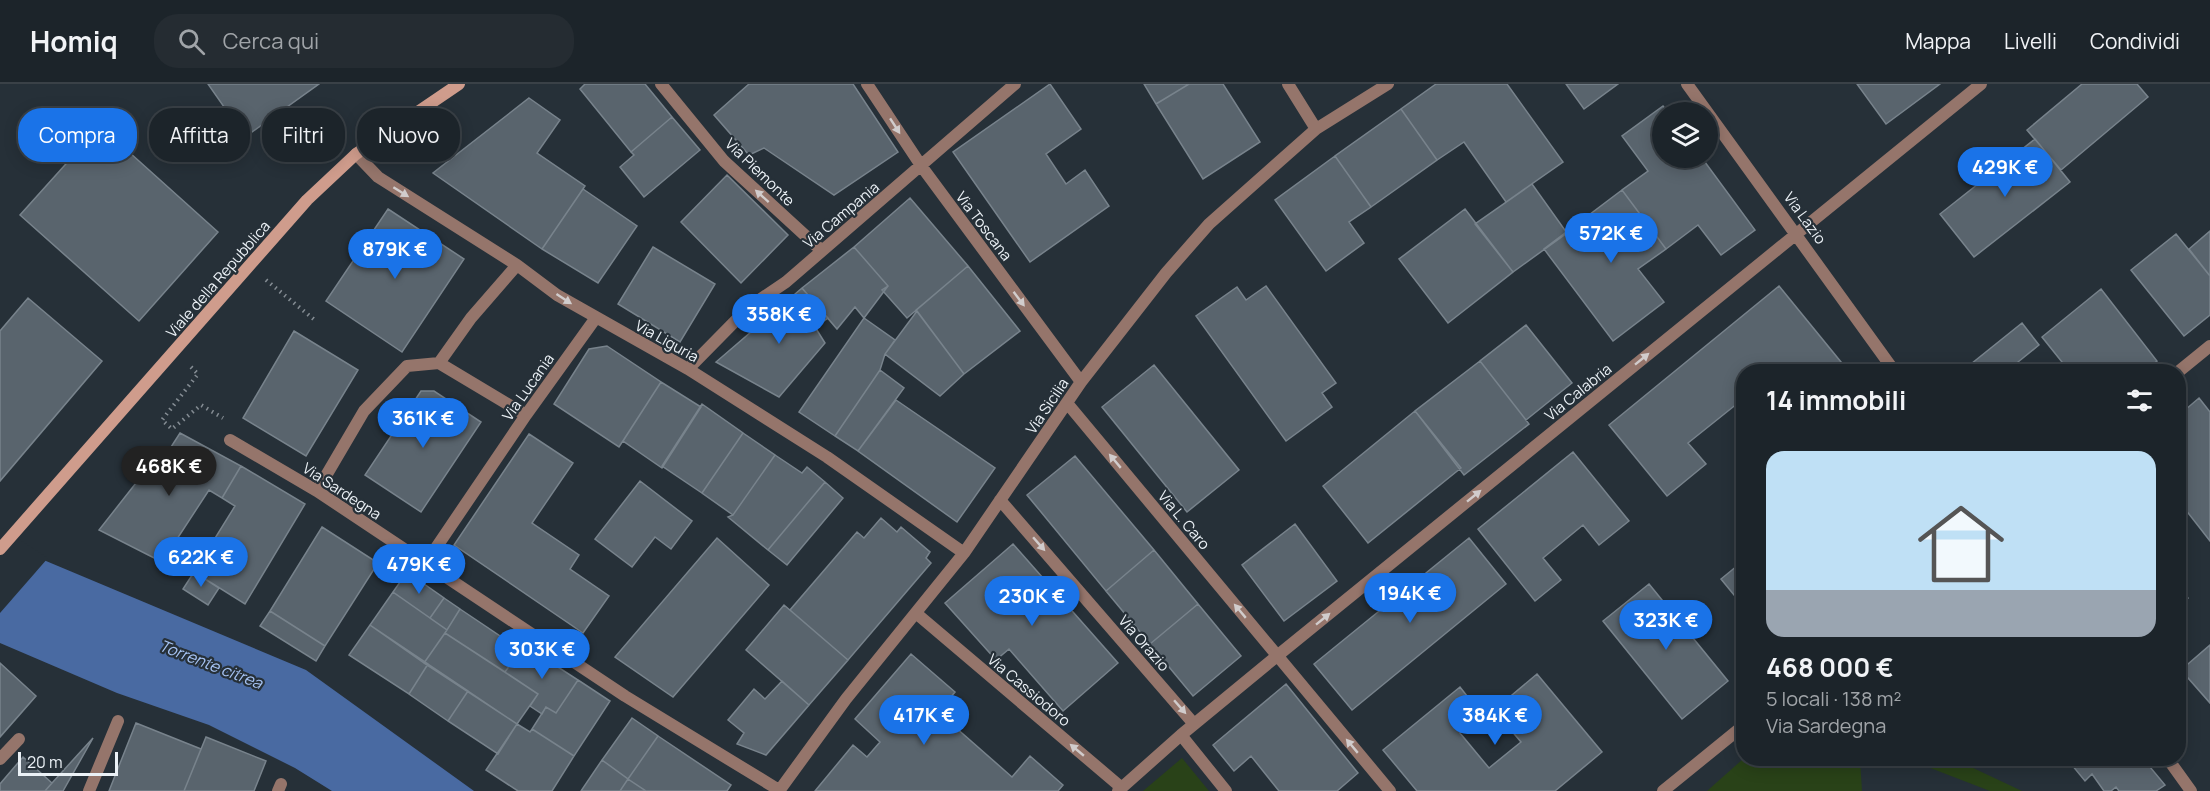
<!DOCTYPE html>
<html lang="it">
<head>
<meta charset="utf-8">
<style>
	body { margin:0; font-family:Manrope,sans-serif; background:#252c32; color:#f1f3f6; height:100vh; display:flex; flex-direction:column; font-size:22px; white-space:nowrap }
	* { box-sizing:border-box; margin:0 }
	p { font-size:20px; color:#a0a4a8 }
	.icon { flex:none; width:33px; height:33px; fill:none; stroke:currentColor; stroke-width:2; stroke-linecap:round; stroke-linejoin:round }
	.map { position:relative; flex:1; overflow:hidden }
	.drawer { position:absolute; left:1736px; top:280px; width:450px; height:402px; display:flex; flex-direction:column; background:#1c242a; border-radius:24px; box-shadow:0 3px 15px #0003,0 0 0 2px #3a4147 }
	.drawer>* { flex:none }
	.hud { position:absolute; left:18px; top:24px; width:570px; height:54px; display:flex; gap:12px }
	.tools { position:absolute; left:1652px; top:18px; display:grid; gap:12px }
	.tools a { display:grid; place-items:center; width:66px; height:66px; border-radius:50%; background:#1c242a; box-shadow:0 3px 15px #0003,0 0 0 2px #3a4147; font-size:30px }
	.scale { position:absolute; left:18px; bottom:15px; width:100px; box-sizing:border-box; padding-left:6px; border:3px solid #ebf1f6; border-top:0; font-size:16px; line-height:21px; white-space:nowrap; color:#ebf1f6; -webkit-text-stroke:4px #263038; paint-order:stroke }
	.price { position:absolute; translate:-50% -51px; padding:0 14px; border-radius:21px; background:#1a73e8; color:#fff; font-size:20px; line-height:39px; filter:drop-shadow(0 2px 3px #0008) }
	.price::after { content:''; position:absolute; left:50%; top:36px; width:18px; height:14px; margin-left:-9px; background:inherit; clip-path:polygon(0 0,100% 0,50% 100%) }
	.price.active { background:#222; color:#fff }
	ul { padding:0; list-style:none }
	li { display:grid; align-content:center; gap:12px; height:318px; padding:0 30px }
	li+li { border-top:2px solid #3a4147 }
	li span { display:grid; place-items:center; height:186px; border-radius:18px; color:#555 }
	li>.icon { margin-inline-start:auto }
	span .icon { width:108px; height:108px; fill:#fffc; stroke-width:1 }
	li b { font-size:26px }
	h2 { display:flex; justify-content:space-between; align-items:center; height:72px; padding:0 30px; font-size:26px }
	.pill { padding:0 21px; border-radius:24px; background:#1c242a; box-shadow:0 3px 15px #0003,0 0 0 2px #3a4147; font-size:21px; line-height:54px }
	.pill.active { background:#1a73e8; color:#fff }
	header { display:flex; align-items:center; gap:36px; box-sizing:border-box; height:84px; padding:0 30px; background:#1c242a; border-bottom:2px solid #3a4147 }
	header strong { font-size:28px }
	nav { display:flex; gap:33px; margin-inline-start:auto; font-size:21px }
	.search { width:420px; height:54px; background:#252c32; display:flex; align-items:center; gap:15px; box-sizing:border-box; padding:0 21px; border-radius:24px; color:#a0a4a8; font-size:22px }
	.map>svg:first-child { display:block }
	.green { fill:#294218 }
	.water { fill:#496aa2 }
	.pier { fill:#263038 }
	.building { fill:#59646d; stroke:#78838c; stroke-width:1.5 }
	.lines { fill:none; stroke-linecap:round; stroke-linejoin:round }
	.path { stroke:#848c93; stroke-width:4; stroke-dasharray:1.5 4.5; stroke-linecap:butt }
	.street { stroke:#95756b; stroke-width:12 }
	.secondary { stroke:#cf9c8c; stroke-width:12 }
	.oneway { fill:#d1cccc }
	.labels { text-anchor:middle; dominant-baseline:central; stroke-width:4.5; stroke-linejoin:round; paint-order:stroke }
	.street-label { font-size:15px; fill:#ebf1f6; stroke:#263038 }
	.water-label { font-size:16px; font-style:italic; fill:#a5c2f2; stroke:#263038 }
</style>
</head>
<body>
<header>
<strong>Homiq</strong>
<div class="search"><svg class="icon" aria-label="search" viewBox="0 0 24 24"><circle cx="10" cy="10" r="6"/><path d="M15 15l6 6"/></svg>Cerca qui</div>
<nav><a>Mappa</a><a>Livelli</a><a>Condividi</a></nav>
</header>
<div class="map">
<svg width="2210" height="707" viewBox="0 0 2210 707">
	<rect width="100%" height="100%" fill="#263038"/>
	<path class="green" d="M1182,674L1209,707H1143Z
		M1743,675H1860L1862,707H1707Z
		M1907,675H1954L2022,707H1990Z"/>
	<path class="water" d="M0,446L46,477L306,586L474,707H332L295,684L209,641L117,609L0,559Z"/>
	<path class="pier" d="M0,443L48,474L0,529Z"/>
	<path class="building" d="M208,0H319L245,53Z
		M585,0H645L672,33L631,68L580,5Z
		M749,0H853L898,68L834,111L764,64L749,71L714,31Z
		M1050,0L1081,45L1046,70L1066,100L1085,86L1109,122L1030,178L953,68Z
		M1144,0H1189L1156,20Z
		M1189,0H1223L1260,58L1203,95L1156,20Z
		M1436,0H1507L1563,78L1506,118L1464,58L1437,76L1401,25Z
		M1566,0H1618L1584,25Z
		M1857,0H1940L1886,40Z
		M2082,0H2137L2148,13L2061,86L2027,46Z
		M529,14L560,36L537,69L585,102L542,165L433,89Z
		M1663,22L1668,28H1662V74H1702L1755,146L1721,171L1698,141L1666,165L1622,106L1648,87L1622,52Z
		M1401,25L1437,76L1371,123L1335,72Z
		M672,33L700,66L644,113L620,83L634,71L631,68Z
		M100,42L218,148L139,237L20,131Z
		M2035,55L2070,98L1974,173L1940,130Z
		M1335,72L1371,123L1349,138L1364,159L1326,187L1275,116Z
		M727,91L788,151L741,199L681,138Z
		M1532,100L1567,149L1513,188L1475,140Z
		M583,105L637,142L598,199L542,165Z
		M1622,106L1666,165L1638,185L1664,218L1613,257L1544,165Z
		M910,114L968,182L907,234L882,206L888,202L854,163Z
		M388,125L464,175L402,268L326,217Z
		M1465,125L1513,188L1448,239L1399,175Z
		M2210,147V192L2189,165Z
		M2176,150L2210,192V231L2184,252L2131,186Z
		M653,163L715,200L680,258L618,220Z
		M854,163L888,202L864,234L855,223L837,245L802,204Z
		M968,182L1020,247L964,290L916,226Z
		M1266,202L1336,299L1322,309L1332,323L1286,357L1196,232L1237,203L1246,216Z
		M1779,202L1841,278L1829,288H1743V315L1688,359L1706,380L1667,412L1609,341Z
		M802,204L828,234L815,243L825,259L779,313L716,278Z
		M2101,205L2157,277L2143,288H2070L2042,253Z
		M28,214L102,277L0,397V247Z
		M917,227L964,290L940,312L885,270Z
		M864,234L895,256L885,270L880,286L835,352L799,328Z
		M2022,239L2039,261L2018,278L2026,288H1961Z
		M1526,241L1572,299L1526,336L1480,277Z
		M294,247L358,286L306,372L243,334Z
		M607,262L661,298L619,363L554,320L589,265Z
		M1480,277L1529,340L1464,391L1415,327Z
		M1154,281L1239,386L1187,428L1102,323Z
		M880,286L904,304L858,367L835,352Z
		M661,298L701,323L662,384L623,357Z
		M421,307H434L481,338L421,428L365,391Z
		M2199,314L2210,328V457L2178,416V332Z
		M896,316L995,384L957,438L858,367Z
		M702,320L743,349L702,409L662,382Z
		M1415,327L1461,384L1368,459L1323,402Z
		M180,349L241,382L222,414L209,406L162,478L99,446L158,371L164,374Z
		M743,349L775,371L733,431L702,409Z
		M529,350L573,379L532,439L579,471L570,485L609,512L583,549L454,461Z
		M1573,368L1629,437L1599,461L1583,441L1543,474L1561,496L1535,517L1478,445Z
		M775,371L802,389L807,383L825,398L768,466L728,433L733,431Z
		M1075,372L1154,466L1106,507L1027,411Z
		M241,382L305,420L245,520L194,488L235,422L222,414Z
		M640,397L692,437L671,465L655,453L632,483L595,455Z
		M825,398L843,414L787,481L768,466Z
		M881,434L897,448L901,443L930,468L926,474L931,479L848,576L790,526L857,448L864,454Z
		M1295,440L1337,497L1284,537L1242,481Z
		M322,443L378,479L325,562L270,527Z
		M717,454L769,501L673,613L615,573Z
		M1469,454L1506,500L1352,626L1314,580Z
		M1013,460L1118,579L1063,627L1009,565L996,576L945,519Z
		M1154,466L1198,520L1150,560L1106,507Z
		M1743,477V522L1721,495Z
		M194,488L219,504L208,521L183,505Z
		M407,488L444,514L430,534L393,508Z
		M1649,500L1728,597L1682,635L1603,537Z
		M2178,500L2188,514L2178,521Z
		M393,508L447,546L424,579L370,541Z
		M444,514L460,525L447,546L430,534Z
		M1198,520L1241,572L1193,612L1150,560Z
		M784,521L848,576L809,621L746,566Z
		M460,525L521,566L505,588L445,549Z
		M270,527L325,562L316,577L260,542Z
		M370,541L428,580L409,610L349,571Z
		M445,549L538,610L517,640L424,579Z
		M524,561L578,596L556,629L546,623L542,630L530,622L538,610L505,588Z
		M2210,561V619L2181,586Z
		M911,570L955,608L938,628L1012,693L1030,672L1063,701L1058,707H815L853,661L867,673L880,658L855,635Z
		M0,579L36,612L0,653Z
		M428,580L468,607L448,637L409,610Z
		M1537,590L1602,668L1555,707H1417L1383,666L1460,603L1482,631L1460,649L1489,684L1521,658L1494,626Z
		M578,596L610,617L574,672L532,645L546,623L556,629Z
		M782,597L809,621L766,671L737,660L744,649L728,636L754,605L765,615Z
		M1286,600L1358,689L1337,707H1279L1251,672L1234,687L1213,661Z
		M468,607L517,640L498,670L448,637Z
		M632,634L658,652L628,695L602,676Z
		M136,639L201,665L184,707H109Z
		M517,640L530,648L532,645L574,672L552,707H518L486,686Z
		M658,652L731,701L727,707H646L628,695Z
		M206,653L266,677L254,707H184Z
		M93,654L63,707H45L52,699Z
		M23,673L52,699L45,707H0V700Z
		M2067,675H2147L2145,677L2165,701L2156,707H2119L2116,703L2111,707H2104L2092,690L2085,697Z
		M602,676L628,695L620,707H581Z
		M628,695L646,707H620Z"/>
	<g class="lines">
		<path class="path" d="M266,196L316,237
			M191,283L198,290L162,336L172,345L201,321L223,334"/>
		<path class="street" d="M661,0L724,77L821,166
			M867,0L922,83L1081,298
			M1288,0L1316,45
			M1687,0L1895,288
			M356,70L378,93L517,181L557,211L688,285L827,373L964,469
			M439,279L471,234L517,181
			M688,285L749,223L786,198L1015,0
			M2178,288L2210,262
			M1067,319L1390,707
			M230,356L317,407L625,612L779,706
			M317,407L364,327L407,282L439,279L526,331
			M1000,416L1194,640
			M425,480L526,331L595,235
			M917,530L1122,704
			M1181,651L1226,707
			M0,675L19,655
			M2168,675L2191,707
			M89,707L118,637
			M278,707L281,700
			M779,707L846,615L964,469L1081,298L1166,189L1209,140L1316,45L1388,0
			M1118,707L1181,651L1277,572L1981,0
			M1663,707L1743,642"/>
		<path class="secondary" d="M0,465L307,116L356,70L459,0"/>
	</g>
	<defs><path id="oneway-solid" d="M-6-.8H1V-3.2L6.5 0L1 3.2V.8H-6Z" transform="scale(1.5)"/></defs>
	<g class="oneway">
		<use href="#oneway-solid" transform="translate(895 42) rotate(57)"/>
		<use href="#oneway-solid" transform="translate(401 108) rotate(32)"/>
		<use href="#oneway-solid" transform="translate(762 112) rotate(-138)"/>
		<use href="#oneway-solid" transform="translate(564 215) rotate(33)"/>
		<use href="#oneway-solid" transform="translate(1019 215) rotate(53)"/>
		<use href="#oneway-solid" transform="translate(1642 275) rotate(-39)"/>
		<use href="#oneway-solid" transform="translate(1115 377) rotate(-130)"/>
		<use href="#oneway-solid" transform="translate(1474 412) rotate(-39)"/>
		<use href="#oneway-solid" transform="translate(1039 460) rotate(49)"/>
		<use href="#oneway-solid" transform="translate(1240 527) rotate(-130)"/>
		<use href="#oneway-solid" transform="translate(1323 535) rotate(-39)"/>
		<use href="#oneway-solid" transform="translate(1180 623) rotate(49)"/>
		<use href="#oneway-solid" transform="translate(1352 662) rotate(-130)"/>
		<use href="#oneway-solid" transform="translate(1077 666) rotate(-140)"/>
	</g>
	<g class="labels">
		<g class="street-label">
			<text transform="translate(760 88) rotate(44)">Via Piemonte</text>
			<text transform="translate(841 131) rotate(-40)">Via Campania</text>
			<text transform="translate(1805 134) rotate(54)">Via Lazio</text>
			<text transform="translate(984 142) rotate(53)">Via Toscana</text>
			<text transform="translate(218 195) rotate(-49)">Viale della Repubblica</text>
			<text transform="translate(667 257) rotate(29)">Via Liguria</text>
			<text transform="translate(528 303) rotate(-55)">Via Lucania</text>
			<text transform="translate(1578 308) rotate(-39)">Via Calabria</text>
			<text transform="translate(1047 322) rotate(-56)">Via Sicilia</text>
			<text transform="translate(342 407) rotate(33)">Via Sardegna</text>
			<text transform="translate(1184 436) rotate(50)">Via L. Caro</text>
			<text transform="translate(1144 559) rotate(49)">Via Orazio</text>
			<text transform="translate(1029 606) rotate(40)">Via Cassiodoro</text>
		</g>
		<g class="water-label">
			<text transform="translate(211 580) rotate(21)">Torrente citrea</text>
		</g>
	</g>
</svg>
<div class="tools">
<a><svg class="icon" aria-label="layers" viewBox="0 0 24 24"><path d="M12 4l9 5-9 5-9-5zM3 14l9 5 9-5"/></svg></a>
</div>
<div class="scale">20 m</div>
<b class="price" style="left:2005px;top:114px">429K €</b>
<b class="price" style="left:1611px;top:180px">572K €</b>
<b class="price" style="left:395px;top:196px">879K €</b>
<b class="price" style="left:779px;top:261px">358K €</b>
<b class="price" style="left:423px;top:365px">361K €</b>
<b class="price active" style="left:169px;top:413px">468K €</b>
<b class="price" style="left:201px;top:504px">622K €</b>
<b class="price" style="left:419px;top:511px">479K €</b>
<b class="price" style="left:1410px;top:540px">194K €</b>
<b class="price" style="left:1032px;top:543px">230K €</b>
<b class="price" style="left:1666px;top:567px">323K €</b>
<b class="price" style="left:542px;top:596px">303K €</b>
<b class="price" style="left:924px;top:662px">417K €</b>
<b class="price" style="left:1495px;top:662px">384K €</b>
<div class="hud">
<a class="pill active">Compra</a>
<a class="pill">Affitta</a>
<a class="pill">Filtri</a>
<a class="pill">Nuovo</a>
</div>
<section class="drawer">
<h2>14 immobili<svg class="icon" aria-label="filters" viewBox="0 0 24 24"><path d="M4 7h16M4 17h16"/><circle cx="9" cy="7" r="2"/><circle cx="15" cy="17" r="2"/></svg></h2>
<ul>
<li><span style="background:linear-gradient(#bfe0f5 75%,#9aa5b1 0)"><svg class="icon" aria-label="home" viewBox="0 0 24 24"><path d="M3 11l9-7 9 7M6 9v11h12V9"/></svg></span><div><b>468 000 €</b><p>5 locali · 138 m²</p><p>Via Sardegna</p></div></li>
</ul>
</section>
</div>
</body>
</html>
